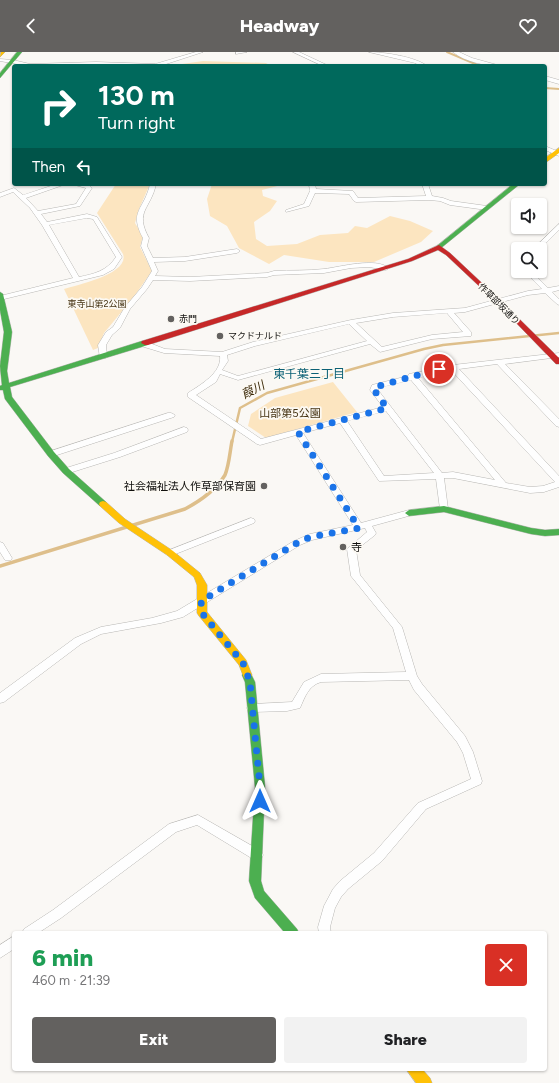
<!DOCTYPE html>
<html lang="en">
<head>
<meta charset="utf-8">
<style>
	body { margin:0; font-family:Figtree,"Noto Sans JP",sans-serif; background:#f2f2f2; color:#202124; height:100vh; display:flex; flex-direction:column; font-size:15px; white-space:nowrap }
	* { box-sizing:border-box; margin:0 }
	p { font-size:13px; color:#757577 }
	.icon { flex:none; width:22px; height:22px; fill:none; stroke:currentColor; stroke-width:2; stroke-linecap:round; stroke-linejoin:round }
	.map { position:relative; flex:1; overflow:hidden }
	.drawer { position:absolute; left:12px; top:879px; width:535px; height:140px; display:flex; flex-direction:column; background:#fff; border-radius:4px; box-shadow:0 1px 3px #0004 }
	.drawer>* { flex:none }
	.top-card { position:absolute; left:12px; top:12px; width:535px; height:122px; border-radius:4px; box-shadow:0 1px 3px #0004; background:#00695c; color:#fff; overflow:hidden }
	.buttons { position:absolute; left:511px; top:146px; display:grid; gap:8px }
	.buttons a { display:grid; place-items:center; width:36px; height:36px; border-radius:4px; background:#fff; box-shadow:0 1px 3px #0004; font-size:20px }
	.pin { position:absolute; display:grid; place-items:center; width:34px; height:34px; color:#fff; margin:-17px; border:2px solid #fff; border-radius:50%; box-shadow:0 1px 4px #0007 }
	.me { position:absolute; width:44px; margin:-22px; rotate:0deg; stroke-linejoin:round; filter:drop-shadow(0 0 3px #0008) }
	.turn { display:flex; align-items:center; gap:14px; height:84px; padding:0 20px; font-size:18px }
	.turn .icon { width:52px; height:52px; stroke-width:2.5 }
	.turn b { display:block; font-size:28px; line-height:34px }
	.then { display:flex; align-items:center; height:38px; padding:0 20px; background:#0003; gap:8px; font-size:15px }
	.round { display:grid; place-items:center; flex:none; width:42px; height:42px; border-radius:4px; background:#f2f2f2 }
	.overview { display:flex; align-items:center; justify-content:space-between; height:68px; padding:0 20px }
	h1 { font-size:24px; font-weight:800; line-height:30px; color:#1e9e55 }
	.cta { display:flex; gap:8px; margin-top:auto; padding:8px 20px }
	.cta a { flex:1; height:46px; border-radius:4px; background:#63615f; color:#fff; font-size:16px; font-weight:800; line-height:46px; text-align:center }
	.cta a+a { background:#f2f2f2; color:#202124 }
	header { display:flex; justify-content:space-between; align-items:center; height:52px; padding:0 20px; background:#63615f; color:#fff; font-size:18px; font-weight:800 }
	.map>svg:first-child { display:block }
	.green { fill:#fce5c0 }
	.lines { fill:none; stroke-linecap:round; stroke-linejoin:round }
	.stream-far2 { stroke:#debf8b; stroke-width:2 }
	.stream-far1 { stroke:#debf8b; stroke-width:2.5 }
	.stream { stroke:#debf8b; stroke-width:3.5 }
	.street-casing { stroke:#b8b7b4; stroke-width:1 }
	.fast-casing { stroke:#b8b7b4; stroke-width:1 }
	.slow-casing { stroke:#b8b7b4; stroke-width:1 }
	.jam-casing { stroke:#b8b7b4; stroke-width:1 }
	.street { fill:#fefefe; fill-rule:evenodd }
	.fast { fill:#4caf50; fill-rule:evenodd }
	.slow { fill:#ffc107; fill-rule:evenodd }
	.jam { fill:#c62828; fill-rule:evenodd }
	.route { stroke:#1a73e8; stroke-width:7; stroke-dasharray:0 12.6 }
	.poi-dot { fill:#63615f; stroke:#fcf9f3; stroke-width:1.5 }
	.labels { text-anchor:middle; stroke-width:3.5; stroke-linejoin:round; paint-order:stroke }
	.far-park-label { font-size:9px; fill:#453313; stroke:#fcf9f3 }
	.far-street-label { font-size:9px; fill:#11100e; stroke:#fcf9f3 }
	.far-poi-label { font-size:9px; fill:#11100e; stroke:#fcf9f3; text-anchor:start }
	.park-label { font-size:11px; fill:#453313; stroke:#fcf9f3 }
	.poi-label { font-size:11px; fill:#11100e; stroke:#fcf9f3; text-anchor:end }
	.neighbourhood-label { font-size:12px; fill:#0c6176; stroke:#fcf9f3 }
	.water-label { font-size:12px; font-style:italic; fill:#392706; stroke:#fcf9f3 }
</style>
</head>
<body>
<header><svg class="icon" aria-label="back" viewBox="0 0 24 24"><path d="M15 5l-7 7 7 7"/></svg>Headway<svg class="icon" aria-label="heart" viewBox="0 0 24 24"><path d="M12 20l-8-8c-3-5 5-10 8-4 3-6 11-1 8 4z"/></svg></header>
<div class="map">
<svg width="559" height="1031" viewBox="0 0 559 1031">
	<rect width="100%" height="100%" fill="#faf8f5"/>
	<path class="green" d="M203,9L266,11L271,14H178L182,12Z
		M116,132H150L139,157L135,171L143,184L140,195L152,219L133,246L104,281L98,296L93,298L64,237C77,233 130,222 123,202L97,161Z
		M212,132H285L262,138L263,144L277,149L270,159L254,170L256,187L267,194L297,192L320,183L348,181L355,174L367,176L390,164L410,169L433,179L421,190L374,210H329L284,203L269,212L239,196L227,174L210,164L207,147Z
		M333,330L357,360L266,386L248,374L251,362L275,346Z"/>
	<g class="lines">
		<path class="stream-far2" d="M447,0L480,14
			M545,36L559,37"/>
		<path class="stream-far1" d="M232,390L240,356L267,341L424,297L443,293L559,281"/>
		<path class="stream" d="M0,514L185,457C200,449 216,438 225,423C229,414 230,399 232,389"/>
		<defs>
			<path id="street" d="M196,0H203L160,14L96,12L28,14L0,9V7L13,8L30,12L96,10L155,12Z
				M236,0H247L236,2Z
				M293,0H299L329,14H323Z
				M369,0C384,0 416,5 427,14H421L415,11Z
				M453,0H459L472,6L501,14C486,14 465,10 453,0Z
				M545,24L559,28V32L545,28Z
				M545,94L559,100V104L545,98Z
				M57,132H66L26,146L38,159L76,152L86,136L71,132L89,133L92,136L80,154L41,162L47,170L87,162L97,165L122,205L114,217L103,223L0,248V244L73,226L42,173L30,156L13,140L0,145V141L14,136L23,143ZM87,166L93,167L116,205C107,219 94,222 79,225L49,173Z
				M150,132H156C151,157 134,159 149,186L147,194L153,206L185,205L237,197L240,199L237,201L185,209L154,210L158,219L155,224L190,225L267,221L274,219C291,218 308,219 324,217C341,215 375,205 389,216L386,218L369,215L351,216L324,221L274,223L267,225L190,229L153,228L147,237L130,257L120,276L112,283L106,293L107,304L106,306H100L98,293L106,280L113,275L125,255L142,235L152,219L141,194L143,186C128,159 145,157 150,132Z
				M309,132H315L316,137L353,139L358,146L426,144L422,132H428L432,144L443,146L451,149L487,154L490,156L487,158L450,153L440,149L429,148L356,150L354,149L349,142L315,141L309,154L286,160V158L304,152L310,139Z
				M559,172V178L540,197H533Z
				M527,219H533L538,226L548,236L559,234V238L552,240L559,247V253L557,252L545,241L528,243L465,260L454,261L471,280V284L432,287L380,300L370,292L238,328L220,322L216,330L196,343L261,387L383,355L370,338L372,333L408,324L409,322L453,313L559,301V305L505,312L559,367V375L556,374L497,312L459,317L559,424V435L544,440L530,441L453,426H444L448,457L444,460L440,457L436,427L379,429L340,371L303,381L361,471L409,458L413,461L412,463L372,474L376,481L375,483L356,498L360,523L402,575L417,624L422,632L465,684L473,700L482,729L481,732L426,757L382,809L348,837L341,845L335,856L330,875L331,881H319L318,875L324,854L333,837L340,829L374,801L418,751L471,727L463,701L457,690L414,638L409,628L321,630C308,634 305,645 300,656L287,659L252,660L248,659L247,656L248,653L252,652L292,650L304,630L321,622L406,620L393,576L351,524L347,497L367,480L365,476L312,488L300,493L183,565L161,571L101,582L81,592L4,650L0,651V641L75,586L101,575L152,566L177,559L294,489L310,482L353,473L296,383L260,393L257,392L188,345V341C200,333 222,321 220,304L164,301L141,294V290H147L165,297L222,300L253,290L351,268L393,261L465,256L528,239L542,237L533,228ZM447,261L463,280L432,283L382,295L356,271L393,265ZM349,272L367,289L238,324L222,318L228,309L227,303L255,294ZM451,318L555,430L543,434L530,435L506,431L418,326ZM411,328L495,428L453,420L442,421L378,338V336ZM386,359L434,421L384,424L347,369Z
				M168,361H171L175,363L174,365L54,404L51,405L47,402L48,400Z
				M184,375L187,376L188,378L187,380L120,405L66,422L62,419L63,417L114,401Z
				M251,466L254,467L255,469L254,471L173,503H167L166,501L167,499Z
				M0,490L3,491L12,506L11,508H5L0,500Z
				M198,763L261,799L263,803L261,807L257,808L253,807L197,773L176,780L61,866L38,881H22L24,877L53,858L169,772Z
				M14,884V897L0,906V893Z"/>
			<path id="fast" d="M17,0H22L0,26V21Z
				M513,132H520L441,196H437V194Z
				M0,240L3,242L12,280L7,319L9,331L142,289H145L149,291L148,293L10,335L12,345L54,400L69,417L106,450L107,452L106,454H100L63,421L48,404L5,347L3,338H0V334L2,333L0,314L4,280L0,258Z
				M444,454L531,476L545,478L559,477V483L545,484L531,482L444,460L409,464L405,461L409,458Z
				M247,619L250,620L255,630L265,735L261,829L264,839L297,877L299,881H285L255,846L249,829L255,735L245,630L242,623L244,620Z"/>
			<path id="slow" d="M1,0H5L0,5Z
				M559,96V101L545,111V106Z
				M103,449L106,450L125,467L173,499L200,521L207,533V560L246,608L252,623L250,626L247,627L244,626L239,613L199,564L197,561V533L194,525L167,503L119,471L100,454L99,452L100,450Z
				M406,1017H422L430,1026L432,1031H416Z"/>
			<path id="jam" d="M439,193L450,201L500,248L559,306V312H556L496,250L446,203L438,198L412,209L148,293H145L141,291L142,289L408,207Z"/>
		</defs>
		<use href="#street" class="street-casing"/>
		<use href="#fast" class="fast-casing"/>
		<use href="#slow" class="slow-casing"/>
		<use href="#jam" class="jam-casing"/>
		<use href="#street" class="street"/>
		<use href="#fast" class="fast"/>
		<use href="#slow" class="slow"/>
		<use href="#jam" class="jam"/>
	</g>
	<g class="lines">
		<path class="route" d="M260,749V735L250,630L243,611L202,561L201,549L297,491L310,485L359,476L298,380L387,356L374,338L375,335L439,317"/>
	</g>
	<g class="poi-dot">
		<circle cx="171" cy="267" r="4"/>
		<circle cx="220" cy="284" r="4"/>
		<circle cx="264" cy="434" r="4"/>
		<circle cx="343" cy="495" r="4"/>
	</g>
	<g class="labels">
		<g class="far-park-label">
			<text x="97" y="255">東寺山第2公園</text>
		</g>
		<g class="far-street-label">
			<text transform="translate(499 252) rotate(45)" y="3">作草部坂通り</text>
		</g>
		<g class="far-poi-label">
			<text x="179" y="270">赤門</text>
			<text x="228" y="287">マクドナルド</text>
		</g>
		<g class="park-label">
			<text x="290" y="365">山部第5公園</text>
		</g>
		<g class="poi-label">
			<text x="256" y="438">社会福祉法人作草部保育園</text>
			<text x="351" y="499" text-anchor="start">寺</text>
		</g>
		<g class="neighbourhood-label">
			<text x="309" y="326">東千葉三丁目</text>
		</g>
		<g class="water-label">
			<text transform="translate(253 338) rotate(-27)" y="4">葭川</text>
		</g>
	</g>
</svg>
<div class="buttons">
<a><svg class="icon" aria-label="sound" viewBox="0 0 24 24"><path d="M4 9h4l5-4v14l-5-4H4zM17 9q2 3 0 6"/></svg></a>
<a><svg class="icon" aria-label="search" viewBox="0 0 24 24"><circle cx="10" cy="10" r="6"/><path d="M15 15l6 6"/></svg></a>
</div>
<div class="pin" style="left:439px;top:317px;background:#d93025"><svg class="icon" aria-label="arrive" viewBox="0 0 24 24"><path d="M6 21V4h12l-3 4 3 4H6"/></svg></div>
<svg class="me" style="left:260px;top:749px" viewBox="-20 -20 40 40"><path d="M0-17L14 15 0 8-14 15z" fill="#1a73e8" stroke="#fff" stroke-width="4"/></svg>
<div class="top-card">
<div class="turn"><svg class="icon" aria-label="right" viewBox="0 0 24 24"><path d="M7 20v-9h11M14 6l5 5-5 5"/></svg><div><b>130 m</b>Turn right</div></div>
<div class="then">Then<svg class="icon" aria-label="left" viewBox="0 0 24 24"><path d="M17 20v-9H6M10 6l-5 5 5 5"/></svg></div>
</div>
<section class="drawer">
<div class="overview"><div><h1>6 min</h1><p>460 m · 21:39</p></div><a class="round" style="background:#d93025;color:#fff"><svg class="icon" aria-label="close" viewBox="0 0 24 24"><path d="M6 6l12 12M18 6L6 18"/></svg></a></div>
<div class="cta"><a>Exit</a><a>Share</a></div>
</section>
</div>
</body>
</html>
